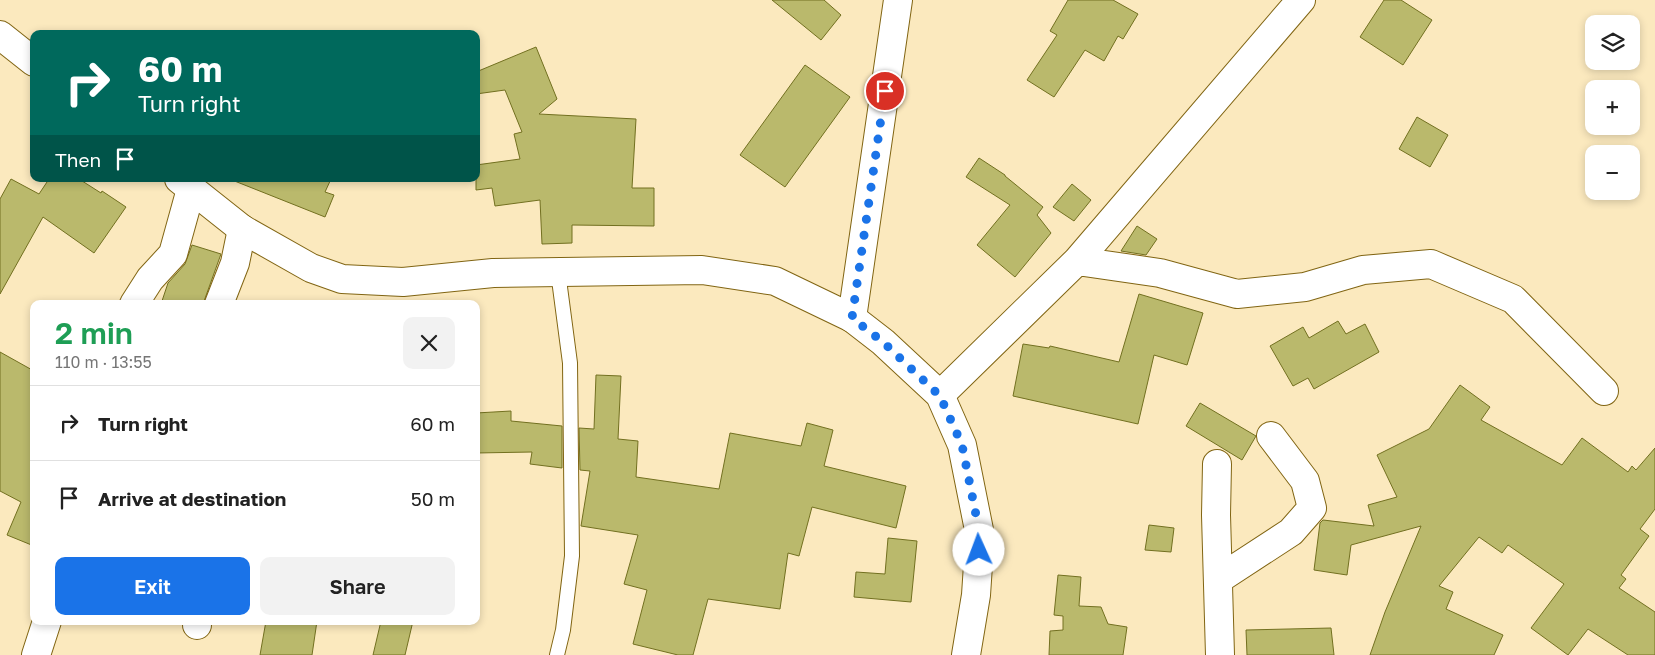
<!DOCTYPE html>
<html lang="en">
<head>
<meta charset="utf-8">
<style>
	body { margin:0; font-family:"Golos Text",sans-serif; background:#f2f2f2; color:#222; height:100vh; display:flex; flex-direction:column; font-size:19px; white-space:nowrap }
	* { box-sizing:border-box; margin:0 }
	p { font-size:16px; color:#767676 }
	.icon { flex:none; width:28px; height:28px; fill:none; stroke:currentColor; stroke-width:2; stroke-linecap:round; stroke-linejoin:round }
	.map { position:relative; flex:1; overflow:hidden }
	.details { position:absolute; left:30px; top:300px; width:450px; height:325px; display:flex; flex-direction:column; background:#fff; border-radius:10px; box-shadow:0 2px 8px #0003 }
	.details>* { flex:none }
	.banner { position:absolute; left:30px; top:30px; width:450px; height:152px; border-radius:10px; box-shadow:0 2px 8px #0003; background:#00695c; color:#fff; overflow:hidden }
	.fabs { position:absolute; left:1585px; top:15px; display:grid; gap:10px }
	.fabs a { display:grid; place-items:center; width:55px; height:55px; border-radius:10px; background:#fff; box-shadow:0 2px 8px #0003; font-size:25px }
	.pin { position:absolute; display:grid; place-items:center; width:42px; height:42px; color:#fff; margin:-21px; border:2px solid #fff; border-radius:50%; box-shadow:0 1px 5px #0007 }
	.me { position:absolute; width:55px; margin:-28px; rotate:358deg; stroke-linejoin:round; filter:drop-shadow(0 0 4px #0008) }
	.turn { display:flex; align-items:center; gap:18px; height:105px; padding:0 25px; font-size:22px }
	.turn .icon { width:65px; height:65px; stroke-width:2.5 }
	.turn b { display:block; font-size:35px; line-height:42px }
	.then { display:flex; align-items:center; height:48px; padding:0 25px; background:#0003; gap:10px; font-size:19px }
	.round { display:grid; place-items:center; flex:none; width:52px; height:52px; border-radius:10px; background:#f2f2f2 }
	.headline { display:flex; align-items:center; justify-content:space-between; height:85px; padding:0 25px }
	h1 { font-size:30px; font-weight:600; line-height:38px; color:#1e9e55 }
	.button { display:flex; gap:10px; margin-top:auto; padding:10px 25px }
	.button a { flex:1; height:58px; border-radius:10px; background:#1a73e8; color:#fff; font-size:20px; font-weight:600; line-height:58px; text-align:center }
	.button a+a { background:#f2f2f2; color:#222 }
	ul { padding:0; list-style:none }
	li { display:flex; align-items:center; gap:15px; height:75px; padding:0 25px; border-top:1px solid #e0e0e0 }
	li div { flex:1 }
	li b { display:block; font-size:19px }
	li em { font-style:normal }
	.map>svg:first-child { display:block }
	.building { fill:#bab96c; stroke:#727020 }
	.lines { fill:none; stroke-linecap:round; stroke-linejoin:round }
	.service-casing { stroke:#816513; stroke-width:16 }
	.minor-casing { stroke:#816513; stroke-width:30 }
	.tertiary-casing { stroke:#816513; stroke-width:30 }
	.service { stroke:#fff; stroke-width:14 }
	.minor { stroke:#fff; stroke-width:28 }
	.tertiary { stroke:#fff; stroke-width:28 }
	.route { stroke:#1a73e8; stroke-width:9; stroke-dasharray:0 16.2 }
</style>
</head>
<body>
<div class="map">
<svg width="1655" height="655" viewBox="0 0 1655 655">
	<rect width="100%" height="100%" fill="#fbe9be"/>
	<path class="building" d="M772,0H824L841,15L821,40Z
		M1068,0H1113L1138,14L1123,39L1118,36L1104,61L1085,50L1054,97L1027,80L1057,35L1050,31Z
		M1384,0H1401L1432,20L1403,65L1360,37Z
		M536,47L557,99L539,114L636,119L632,188H654V226L572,225V243L542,244L540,200L495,206L492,188L476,190V165L520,159L514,134L522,132L505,90L476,94V72Z
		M805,65L850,97L785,187L740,155Z
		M1417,117L1448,135L1430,167L1399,149Z
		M979,158L1005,175V176L1043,207L1037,215L1051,233L1015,277L977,245L1010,205L966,177Z
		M11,179L39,194L49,179H79L101,193L102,191L126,207L94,253L43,217L0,294V199Z
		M233,179H331L325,192L334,195L325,217L232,180Z
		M1072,184L1091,200L1074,221L1053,207Z
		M1137,226L1157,239L1146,255L1121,251Z
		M192,245L221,254L203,304H161L168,283L185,264Z
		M1139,294L1203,313L1187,365L1154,355L1138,424L1013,396L1023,344L1049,348L1050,346L1119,362Z
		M1338,321L1346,334L1365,324L1379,352L1314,389L1308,378L1293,386L1270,346L1303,327L1309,338Z
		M0,352L34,371V546L7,535L21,502L0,491Z
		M596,375L621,376L618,439L638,441L636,477L719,489L730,433L801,446L807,423L833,430L824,466L906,486L896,528L812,507L799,556L788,553L780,609L708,599L693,655H678L633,644L647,590L624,584L638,535L581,526L590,471L580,470L579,428L594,429Z
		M1460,385L1490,407L1481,420L1562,465L1582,438L1628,472L1632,466L1636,470L1655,448V509L1640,529L1649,536L1621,575L1626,579L1619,588L1655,612V655H1628L1588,629L1568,655L1531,628L1564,584L1508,545L1502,553L1479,537L1439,586L1453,592L1446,609L1503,635L1494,655H1370L1385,612L1421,526L1351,545L1347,575L1314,570L1320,523L1323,520L1374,526L1368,505L1397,497L1377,455L1429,429Z
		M1200,403L1256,436L1242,460L1186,426Z
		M511,411V421L562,426V468L530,464L532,452L476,453V413Z
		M1149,525L1174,528L1171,552L1145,550Z
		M888,538L917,541L911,602L854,597L856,572L885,574Z
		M1058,575L1081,577L1079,606L1101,607L1108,624L1127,627L1123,655H1049L1050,631L1063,630V616L1054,615Z
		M266,621H317L312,655H260Z
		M381,621H413L405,655H373Z
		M1331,628L1334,655H1247L1246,630Z"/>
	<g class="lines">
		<defs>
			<path id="service" d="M557,655L563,630L572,556L570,363L558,272"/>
			<path id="minor" d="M1077,261L1160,273L1237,294L1305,287L1363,270L1431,264L1513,299L1604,391
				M134,304L150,279L173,254L191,189
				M219,304L235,263L242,229
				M852,318L898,0
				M940,395L1077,261L1301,0
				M1217,464L1216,515L1220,655
				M1219,579L1291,532L1312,508L1305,481L1271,436
				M197,625V621
				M36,655L47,621"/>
			<path id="tertiary" d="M0,35L34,62
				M179,179L242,229L311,268L342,279L403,282L493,273L702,270L775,281L852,318L883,342L940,395L962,445L980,535L976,595L966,655"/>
		</defs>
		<use href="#service" class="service-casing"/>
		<use href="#minor" class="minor-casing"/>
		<use href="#tertiary" class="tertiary-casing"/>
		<use href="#service" class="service"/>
		<use href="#minor" class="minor"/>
		<use href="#tertiary" class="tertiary"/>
	</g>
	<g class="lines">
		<path class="route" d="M885,91L852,318L883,342L940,396L962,445L980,535L979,550"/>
	</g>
</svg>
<div class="fabs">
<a><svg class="icon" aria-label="layers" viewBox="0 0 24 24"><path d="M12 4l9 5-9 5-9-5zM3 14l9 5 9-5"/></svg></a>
<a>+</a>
<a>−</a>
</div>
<div class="pin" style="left:885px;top:91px;background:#d93025"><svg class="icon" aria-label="arrive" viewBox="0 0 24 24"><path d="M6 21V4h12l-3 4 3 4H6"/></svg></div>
<svg class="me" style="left:979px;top:550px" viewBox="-20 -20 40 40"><circle r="19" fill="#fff"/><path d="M0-13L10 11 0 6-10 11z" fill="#1a73e8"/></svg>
<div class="banner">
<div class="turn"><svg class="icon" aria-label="right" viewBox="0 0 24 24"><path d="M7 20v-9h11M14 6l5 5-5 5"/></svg><div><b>60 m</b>Turn right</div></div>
<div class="then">Then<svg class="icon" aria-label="arrive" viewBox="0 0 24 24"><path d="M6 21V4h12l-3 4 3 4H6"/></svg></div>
</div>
<section class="details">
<div class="headline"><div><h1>2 min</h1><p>110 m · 13:55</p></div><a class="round"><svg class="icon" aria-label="close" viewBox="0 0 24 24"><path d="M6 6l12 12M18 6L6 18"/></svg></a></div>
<ul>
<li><svg class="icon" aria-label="right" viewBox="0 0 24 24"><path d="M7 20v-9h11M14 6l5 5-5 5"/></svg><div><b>Turn right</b></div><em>60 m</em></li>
<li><svg class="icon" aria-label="arrive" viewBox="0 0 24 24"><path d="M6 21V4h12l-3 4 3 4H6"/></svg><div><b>Arrive at destination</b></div><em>50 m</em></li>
</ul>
<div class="button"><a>Exit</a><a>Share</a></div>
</section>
</div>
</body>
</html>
